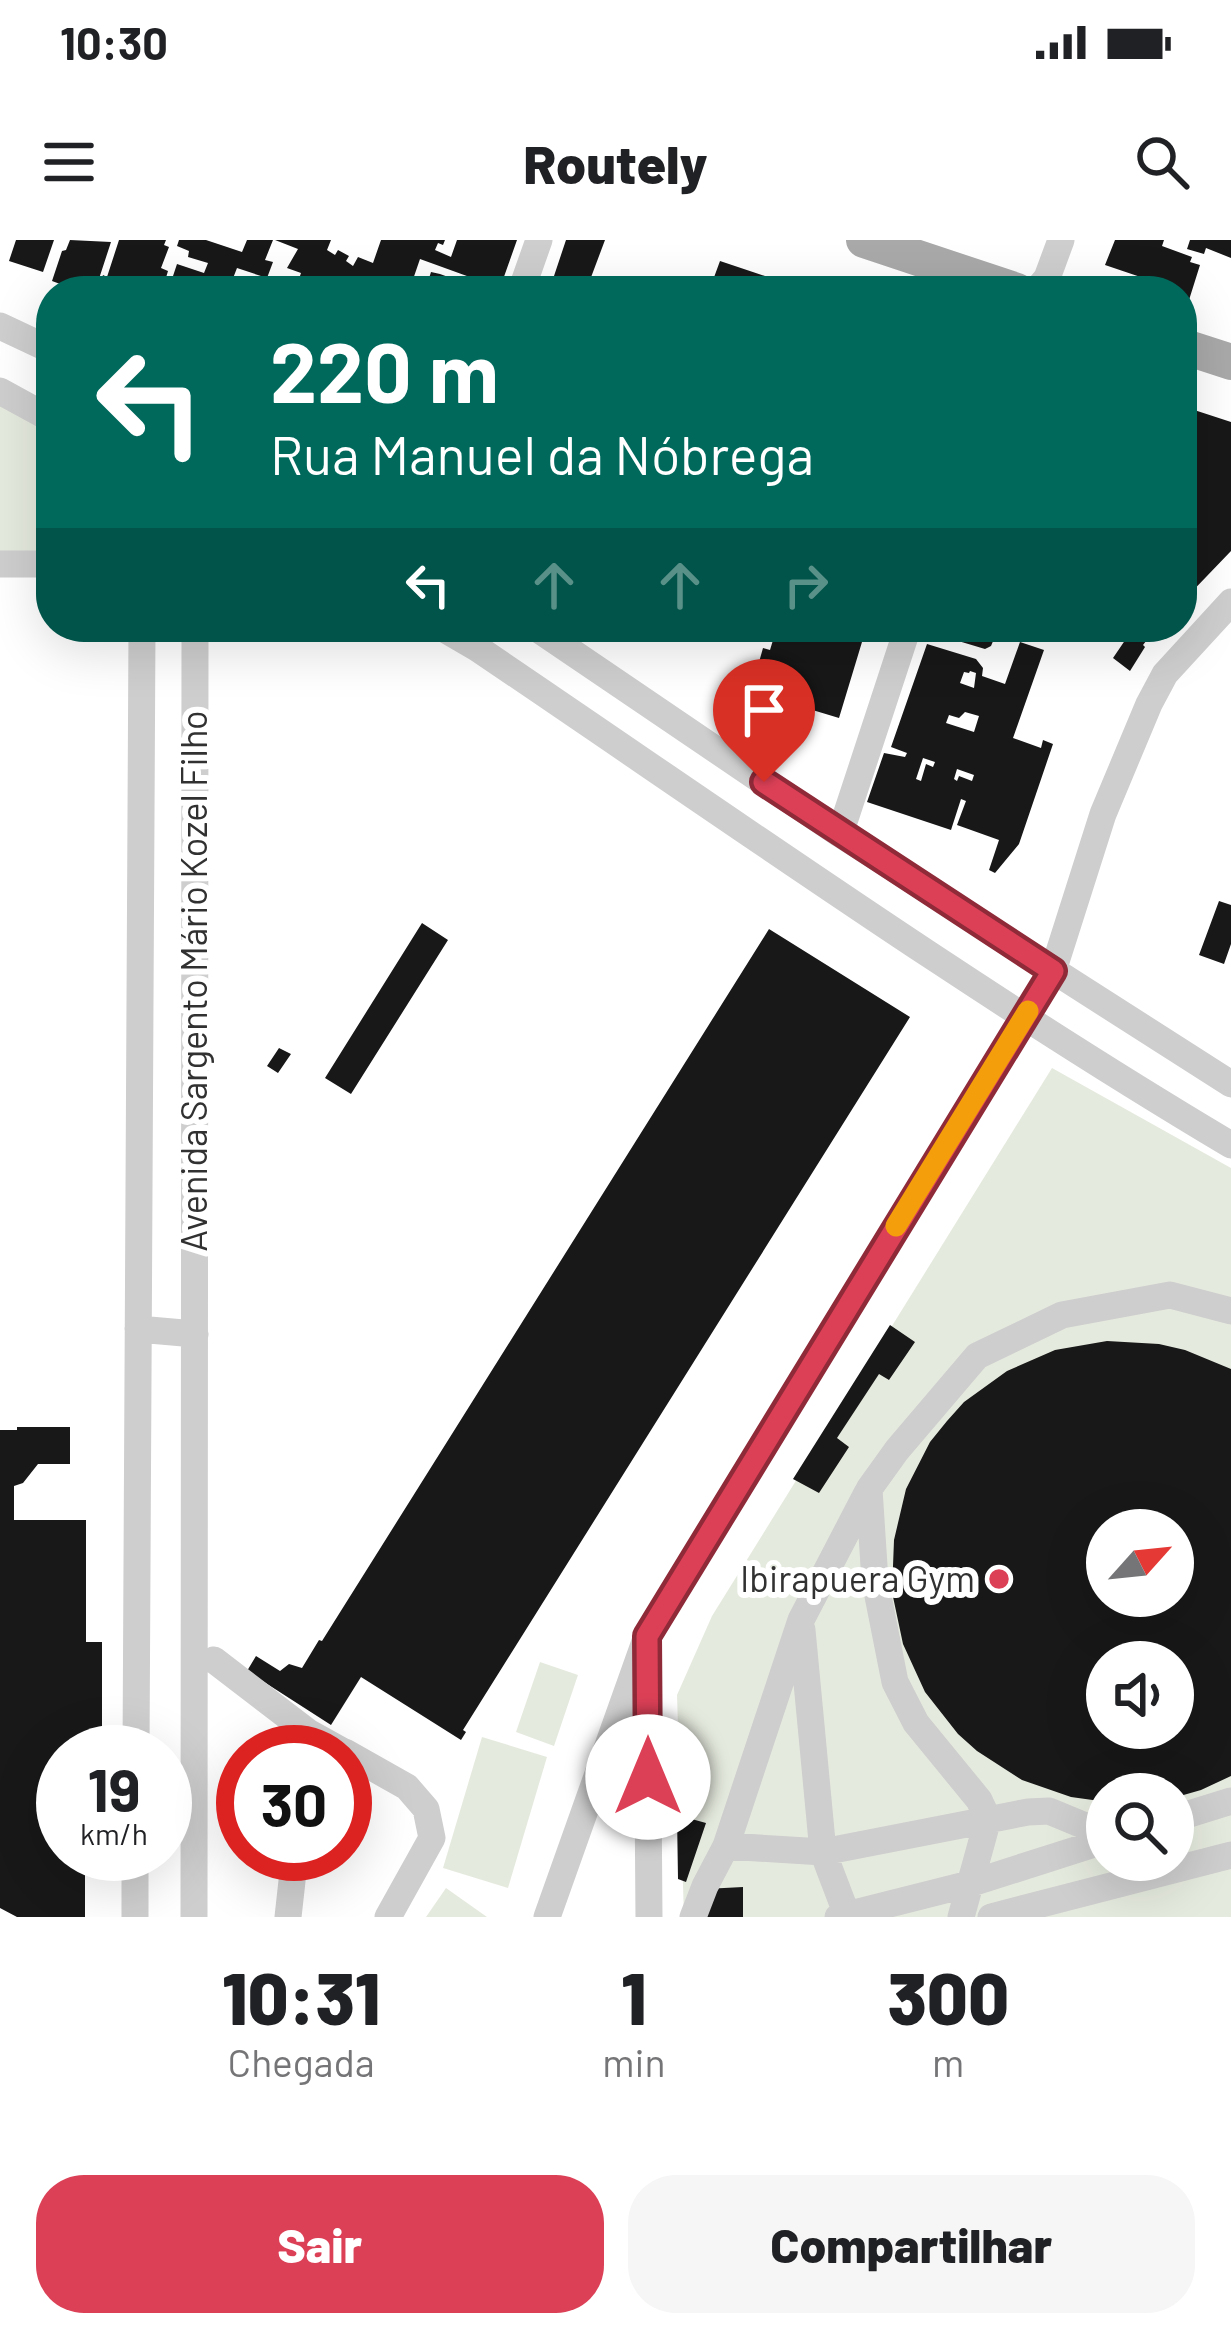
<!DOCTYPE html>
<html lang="pt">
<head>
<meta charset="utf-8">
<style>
	body { margin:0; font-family:Barlow,sans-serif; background:#f6f6f6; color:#202124; height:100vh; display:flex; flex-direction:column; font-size:45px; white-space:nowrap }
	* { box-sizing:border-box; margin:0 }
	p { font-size:39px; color:#757577 }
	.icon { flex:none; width:66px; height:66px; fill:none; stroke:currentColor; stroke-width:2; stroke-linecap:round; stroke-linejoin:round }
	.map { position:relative; height:1677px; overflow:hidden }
	.sheet { display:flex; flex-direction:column; background:#fff; flex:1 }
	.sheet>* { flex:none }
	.top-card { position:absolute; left:36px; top:36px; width:1161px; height:366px; border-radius:48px; box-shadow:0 12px 48px #0002; background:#00695c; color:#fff; overflow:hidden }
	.needle { width:78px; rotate:63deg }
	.controls { position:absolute; left:1086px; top:1269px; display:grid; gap:24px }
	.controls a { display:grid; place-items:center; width:108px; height:108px; border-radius:50%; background:#fff; box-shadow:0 12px 48px #0002; font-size:60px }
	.speed { position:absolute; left:36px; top:1485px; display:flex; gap:24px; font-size:60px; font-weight:700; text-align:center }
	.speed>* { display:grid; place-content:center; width:156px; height:156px; border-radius:50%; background:#fff; box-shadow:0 12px 48px #0002; line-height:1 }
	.speed small { font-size:30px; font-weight:400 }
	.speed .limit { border:18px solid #d22; background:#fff; color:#111 }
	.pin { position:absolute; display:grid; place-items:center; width:102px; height:102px; color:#fff; margin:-123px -51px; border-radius:50% 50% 50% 0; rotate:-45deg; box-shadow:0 0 12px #0007 }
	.pin .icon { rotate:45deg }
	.me { position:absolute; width:132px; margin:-66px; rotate:0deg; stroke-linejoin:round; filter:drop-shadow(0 0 9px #0008) }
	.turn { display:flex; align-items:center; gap:42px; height:252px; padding:0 36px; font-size:54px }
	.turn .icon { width:156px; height:156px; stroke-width:2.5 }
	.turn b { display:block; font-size:84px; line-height:102px }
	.lanes { display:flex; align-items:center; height:114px; padding:0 36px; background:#0003; justify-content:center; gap:60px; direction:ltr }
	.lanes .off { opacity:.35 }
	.eta { display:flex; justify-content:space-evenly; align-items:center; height:204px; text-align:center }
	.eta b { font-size:72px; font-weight:800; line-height:84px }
	.cta { display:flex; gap:24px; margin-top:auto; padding:24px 36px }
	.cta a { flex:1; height:138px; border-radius:48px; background:#dc4057; color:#fff; font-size:48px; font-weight:800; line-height:138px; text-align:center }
	.cta a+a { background:#f6f6f6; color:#202124 }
	.status { display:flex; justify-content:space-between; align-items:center; height:84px; padding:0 60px; background:#fff; direction:ltr }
	.status svg { height:33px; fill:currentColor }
	header { display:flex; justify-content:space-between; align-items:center; height:156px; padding:0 36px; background:#fff; font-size:54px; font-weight:800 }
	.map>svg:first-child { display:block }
	.green { fill:#e5eade; fill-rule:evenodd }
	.building { fill:#181818; fill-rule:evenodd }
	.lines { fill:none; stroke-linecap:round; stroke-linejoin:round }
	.minor { stroke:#cecece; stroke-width:27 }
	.major { stroke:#a9a9a9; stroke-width:36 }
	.route-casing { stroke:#8f2a39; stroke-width:30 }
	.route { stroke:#dc4057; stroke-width:21 }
	.slow { stroke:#f59e0b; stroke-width:21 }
	.poi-dot { fill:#dc4057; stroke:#fff; stroke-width:4.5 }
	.labels { text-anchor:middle; stroke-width:12; stroke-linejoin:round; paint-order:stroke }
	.street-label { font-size:36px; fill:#313131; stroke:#fff }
	.poi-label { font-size:36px; fill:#313131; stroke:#fff; text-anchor:end }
</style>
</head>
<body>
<div class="status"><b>10:30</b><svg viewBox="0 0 49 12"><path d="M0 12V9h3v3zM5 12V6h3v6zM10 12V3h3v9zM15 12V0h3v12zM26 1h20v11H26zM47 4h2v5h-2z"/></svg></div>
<header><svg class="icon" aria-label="menu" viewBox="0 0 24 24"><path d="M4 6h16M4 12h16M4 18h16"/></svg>Routely<svg class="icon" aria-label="search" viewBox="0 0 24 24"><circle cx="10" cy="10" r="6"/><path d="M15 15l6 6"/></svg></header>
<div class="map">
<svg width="1231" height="1677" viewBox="0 0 1231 1677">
	<rect width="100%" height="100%" fill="#fff"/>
	<path class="green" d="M0,165L51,194V314L0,313Z
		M1052,828L1231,928V1677H684L677,1455L712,1376ZM1107,1290H1173V1356H1107ZM1107,1422H1173V1488H1107ZM1107,1554H1173V1620H1107Z
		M540,1422L578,1435L554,1506L516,1492Z
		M482,1497L547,1517L508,1648L443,1628Z
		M446,1648L487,1677H426Z"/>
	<path class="building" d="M16,0H54L43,32L9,21Z
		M70,0L111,2L95,51H79L52,41L62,11L66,10Z
		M119,0H166L164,5L169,7L161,28L168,31L162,51H97L103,35L107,37Z
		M179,0H206L242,12L247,0H273L265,20L273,22L267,38L237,28L230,46L243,51H168L177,24L204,33L208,23L188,17L189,11L177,6Z
		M275,0H331L327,10L335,15L338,10L349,16L346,21L353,26L358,17L373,23L381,0H445L443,5L438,3L435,10L451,17L457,0H517L500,48L420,19L409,51H344L331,47L329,51H295L301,33L287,28L298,9Z
		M566,0H605L587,48L574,43L571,51L555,45L558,37L554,36Z
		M1115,0H1164L1162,6L1192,17L1190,22L1200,25L1189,60L1182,57V51L1179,50L1105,25Z
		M1190,0H1231V18L1206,8L1204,14L1187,9Z
		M720,21L768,37L763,51H709Z
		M431,32L440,34L487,51H425Z
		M268,43L291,50V51H263Z
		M1182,166L1231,182V311L1182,362Z
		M777,387H824L823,390L862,402L839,478L786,462L789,451L754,440L763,408L770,410Z
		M927,387H999L991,406L985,409L925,391Z
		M1140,387H1157L1143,405L1145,407L1130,431L1113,418L1130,393L1133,396Z
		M1020,402L1044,410L1013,498L1041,508L1043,500L1053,504L1019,604L995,633L989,630L999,600L957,585L966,561L961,559L951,590L867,562L884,513L905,517L907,513L891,507L927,404L976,419L983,428L982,436L1005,444ZM970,431L976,433L974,448L960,443L964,432L969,433ZM965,472L979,476L974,492L946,483L949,475L959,478ZM923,518L935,522L933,527L926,524L921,541L916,539ZM957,529L974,535L972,541L959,536L957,541L954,539Z
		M1219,661L1231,665V704L1224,724L1199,715Z
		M422,683L448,700L351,854L325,838Z
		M769,689L910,777L463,1490L466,1492L461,1500L361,1437L331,1485L247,1431L256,1416L280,1431L289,1424L302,1428L319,1400L322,1401Z
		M279,808L291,814L278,833L267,826Z
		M890,1085L915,1102L889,1140L879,1134L837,1198L849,1207L819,1253L793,1239Z
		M1107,1101L1159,1104L1185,1110L1231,1129V1536L1201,1550L1173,1558V1554H1107V1562L1071,1557L1022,1540L977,1511L958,1494L925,1452L903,1404L892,1352L894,1300L906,1249L930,1202L947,1181L964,1162L1007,1131L1055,1110ZM1107,1290H1173V1356H1107ZM1107,1422H1173V1488H1107Z
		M17,1187H70V1224H38L23,1243L14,1246V1280H86V1402H102V1498H85V1512H63V1614H85V1677H17L0,1668V1190H17Z
		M677,1575L706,1583L686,1642L678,1639Z
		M743,1647V1677H705V1649Z"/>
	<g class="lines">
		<path class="minor" d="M521,51L539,0
			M1036,51L1047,38L1061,0
			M0,86L51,110
			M0,151L51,179
			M0,324H51
			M441,387L477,408C727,577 972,751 1231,905
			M535,387L840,594L1231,844
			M840,594L908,387
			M138,1089L195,1094
			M802,1390L823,1612L847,1675
			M647,1418L649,1677
			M214,1420L308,1492L344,1512
			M136,1512L142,387
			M345,1512L407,1547L426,1569L432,1598L388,1677
			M1173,1579L1231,1561
			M726,1606L823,1612L1028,1572L1049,1571L1107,1595
			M135,1677V1614
			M194,1677L195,387
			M288,1677L295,1614
			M547,1677L647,1396L1053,731L1103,574L1149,464L1165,434L1231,362
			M693,1677L705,1646L726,1606L801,1380L867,1253
			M838,1677L969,1644L1107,1600
			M961,1677L988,1579L979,1560L916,1483L895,1442L875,1341L869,1249L897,1210L977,1116L1062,1075L1170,1055L1231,1071
			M991,1677L1231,1615"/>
		<path class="major" d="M864,0L1017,51
			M1182,106L1231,122"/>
	</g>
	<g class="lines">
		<defs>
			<path id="route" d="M648,1537L647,1396L1053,731L764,542"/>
		</defs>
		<use href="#route" class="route-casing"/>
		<use href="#route" class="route"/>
		<path class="slow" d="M896,986L1028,771"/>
	</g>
	<circle class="poi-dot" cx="999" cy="1339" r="12"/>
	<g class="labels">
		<g class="street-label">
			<text transform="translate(194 741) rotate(-90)" y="13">Avenida Sargento Mário Kozel Filho</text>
		</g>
		<g class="poi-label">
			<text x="975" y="1352">Ibirapuera Gym</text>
		</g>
	</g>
</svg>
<div class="controls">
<a><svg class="needle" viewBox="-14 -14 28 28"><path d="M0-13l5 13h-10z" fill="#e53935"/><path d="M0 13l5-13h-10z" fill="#757577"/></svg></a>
<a><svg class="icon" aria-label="sound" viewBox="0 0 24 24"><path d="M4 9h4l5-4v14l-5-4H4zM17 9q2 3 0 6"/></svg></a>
<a><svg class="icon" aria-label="search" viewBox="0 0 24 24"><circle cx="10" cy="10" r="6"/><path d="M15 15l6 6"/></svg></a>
</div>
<div class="speed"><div>19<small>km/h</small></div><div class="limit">30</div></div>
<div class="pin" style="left:764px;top:542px;background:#d93025"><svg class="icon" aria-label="arrive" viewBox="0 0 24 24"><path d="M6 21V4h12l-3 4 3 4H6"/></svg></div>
<svg class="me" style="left:648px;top:1537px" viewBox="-20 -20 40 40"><circle r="19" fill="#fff"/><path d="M0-13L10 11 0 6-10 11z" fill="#dc4057"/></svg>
<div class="top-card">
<div class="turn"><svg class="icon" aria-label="left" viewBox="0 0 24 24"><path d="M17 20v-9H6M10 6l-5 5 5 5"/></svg><div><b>220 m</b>Rua Manuel da Nóbrega</div></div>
<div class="lanes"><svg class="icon" aria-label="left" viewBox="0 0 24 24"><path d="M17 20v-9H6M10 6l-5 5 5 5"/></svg><svg class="icon off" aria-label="ahead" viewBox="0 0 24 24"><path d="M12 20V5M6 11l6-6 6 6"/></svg><svg class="icon off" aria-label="ahead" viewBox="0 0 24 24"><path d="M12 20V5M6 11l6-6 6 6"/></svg><svg class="icon off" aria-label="right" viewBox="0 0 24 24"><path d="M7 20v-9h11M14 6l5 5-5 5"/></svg></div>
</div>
</div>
<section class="sheet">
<div class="eta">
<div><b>10:31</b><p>Chegada</p></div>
<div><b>1</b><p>min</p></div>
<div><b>300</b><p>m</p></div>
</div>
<div class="cta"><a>Sair</a><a>Compartilhar</a></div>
</section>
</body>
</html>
